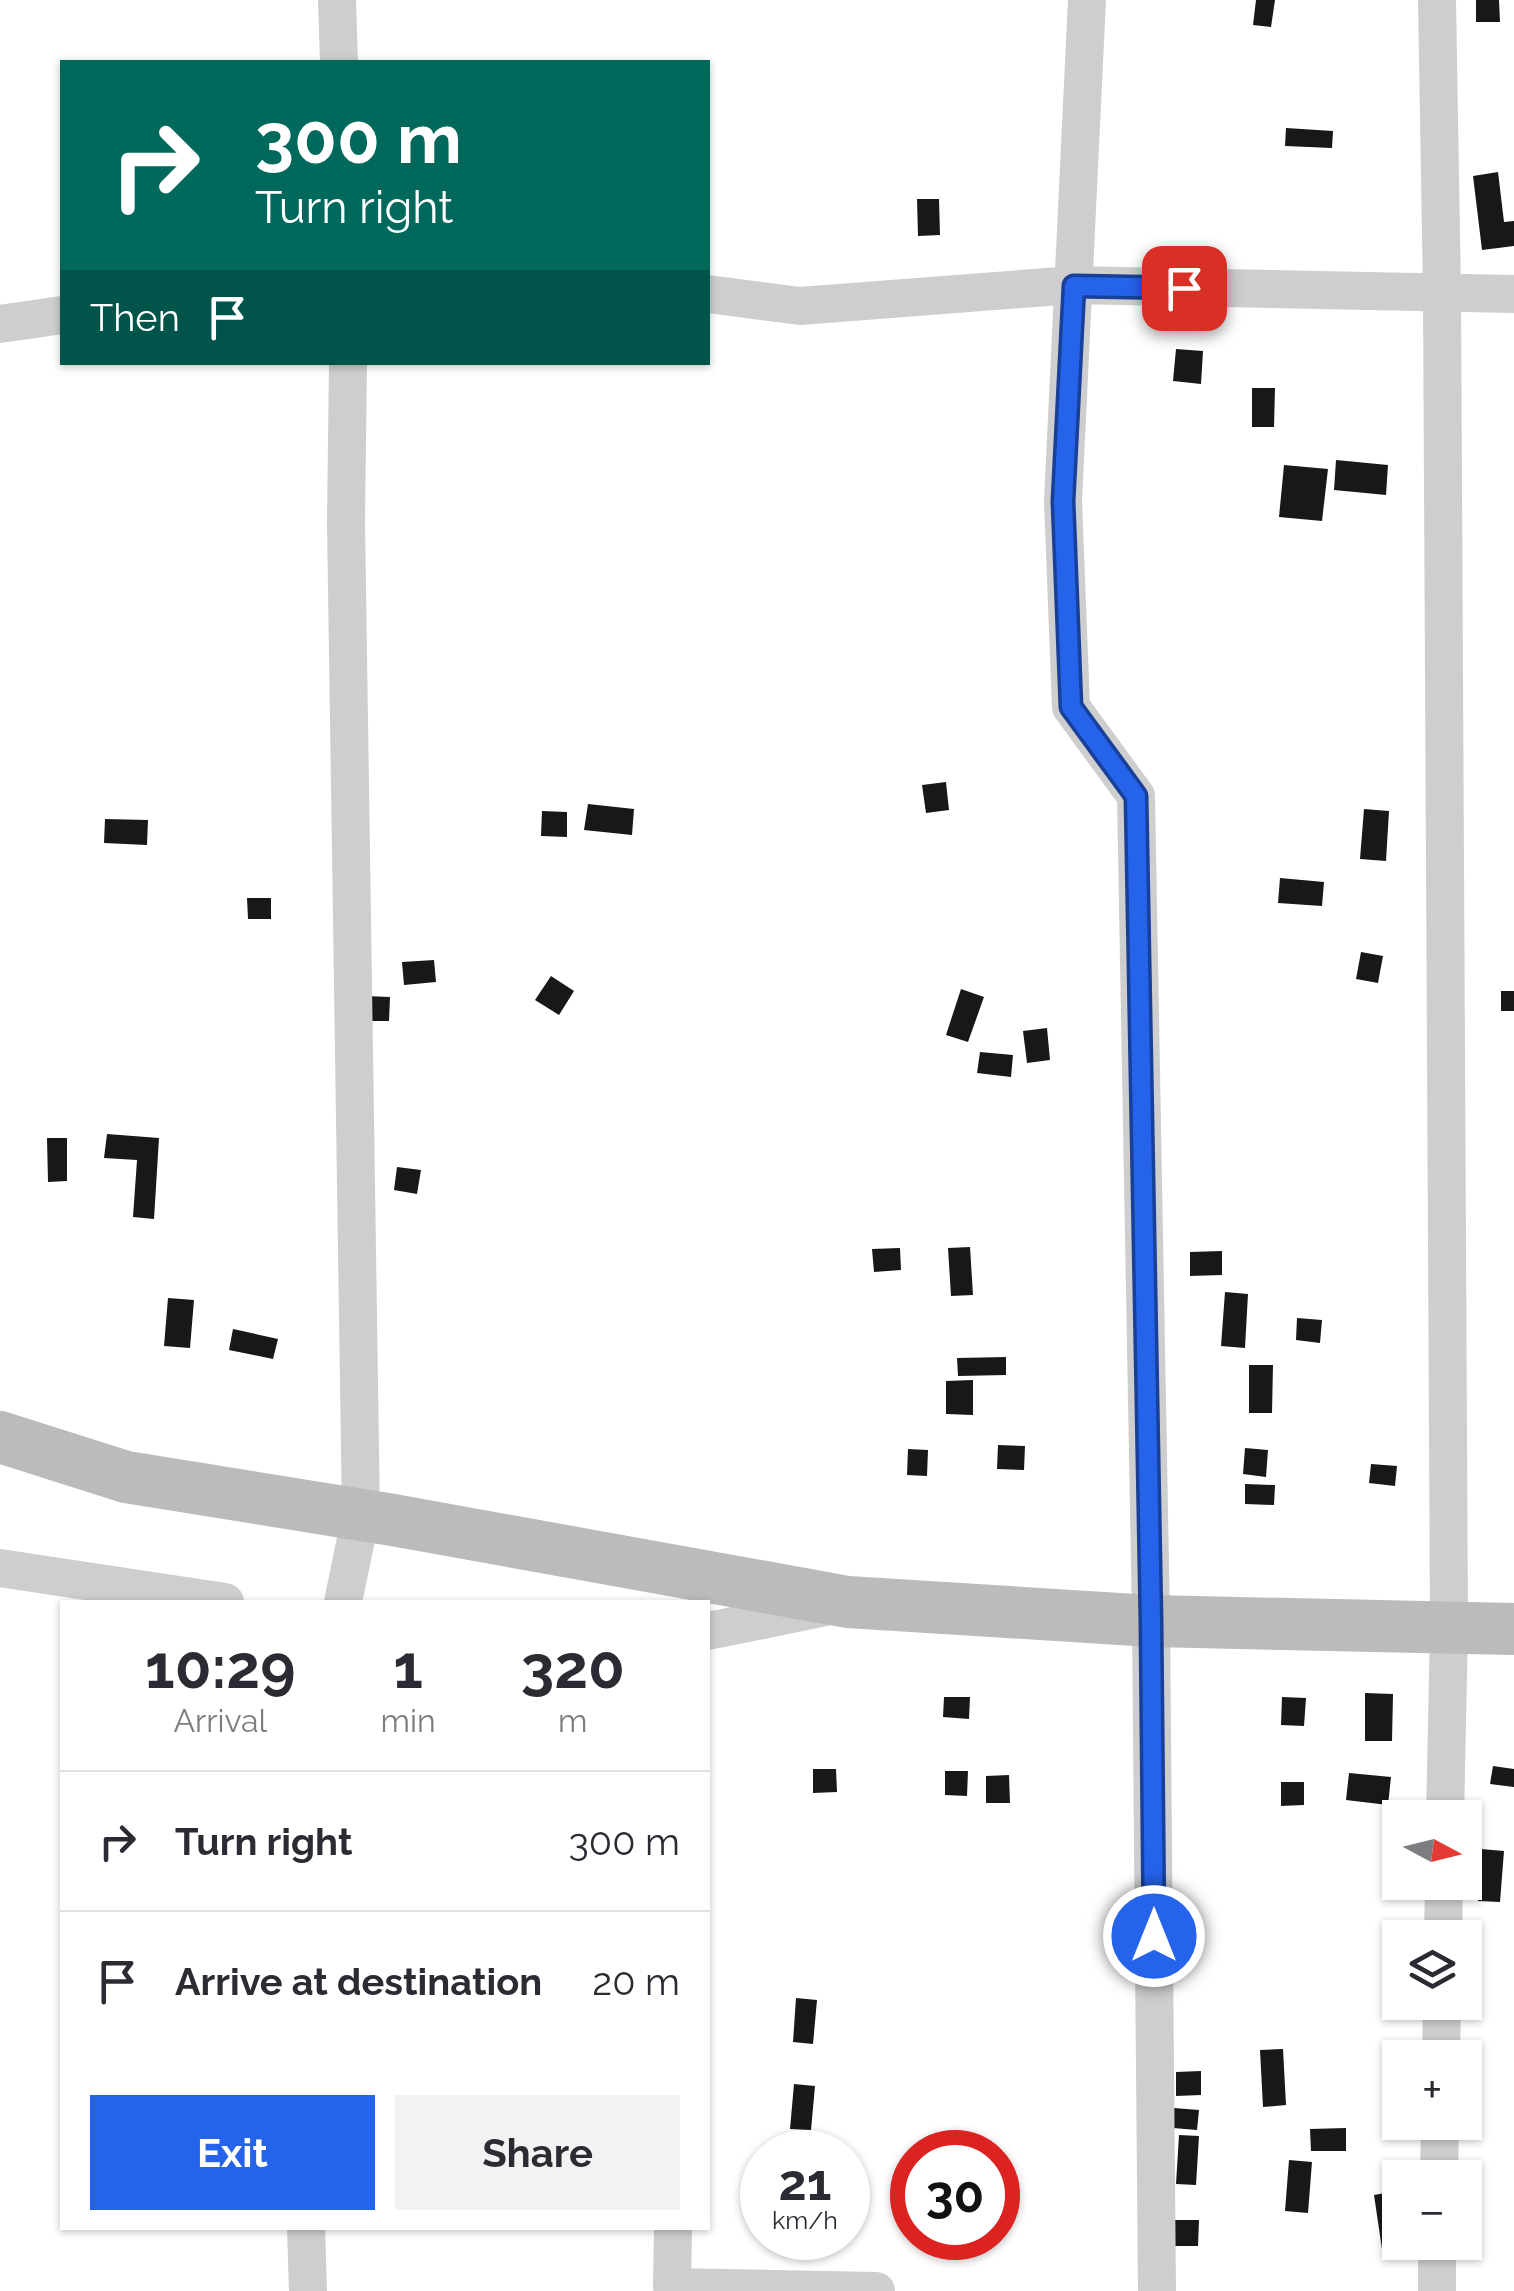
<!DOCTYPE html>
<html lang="en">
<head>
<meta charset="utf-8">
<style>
	body { margin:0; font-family:Raleway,sans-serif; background:#f2f2f3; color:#2b2b33; height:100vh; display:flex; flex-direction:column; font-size:38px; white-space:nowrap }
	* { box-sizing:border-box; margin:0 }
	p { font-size:32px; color:#7c7c81 }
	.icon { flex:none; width:55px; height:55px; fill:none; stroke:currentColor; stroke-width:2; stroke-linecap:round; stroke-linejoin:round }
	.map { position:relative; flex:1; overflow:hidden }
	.drawer { position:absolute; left:60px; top:1600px; width:650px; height:630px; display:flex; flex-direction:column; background:#fff; border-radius:0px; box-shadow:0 2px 8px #0004 }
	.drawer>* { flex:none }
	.top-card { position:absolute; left:60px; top:60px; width:650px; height:305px; border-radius:0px; box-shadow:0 2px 8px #0004; background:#00695c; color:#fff; overflow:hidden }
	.needle { width:65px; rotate:97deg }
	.tools { position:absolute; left:1382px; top:1800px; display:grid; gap:20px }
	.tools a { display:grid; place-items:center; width:100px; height:100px; border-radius:0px; background:#fff; box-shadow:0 2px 8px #0004; font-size:50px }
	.speed { position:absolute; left:740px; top:2130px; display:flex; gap:20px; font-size:50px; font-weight:700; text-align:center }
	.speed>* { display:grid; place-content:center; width:130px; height:130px; border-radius:50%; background:#fff; box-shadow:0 2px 8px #0004; line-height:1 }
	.speed small { font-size:25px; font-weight:400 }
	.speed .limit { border:15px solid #d22; background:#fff; color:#111 }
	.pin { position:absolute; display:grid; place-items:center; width:85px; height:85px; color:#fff; margin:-42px; border-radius:20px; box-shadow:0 5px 15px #0006 }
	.me { position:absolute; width:110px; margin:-55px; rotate:0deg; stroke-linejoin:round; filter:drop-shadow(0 0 8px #0008) }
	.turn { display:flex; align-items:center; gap:35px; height:210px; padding:0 30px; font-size:45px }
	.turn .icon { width:130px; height:130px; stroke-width:2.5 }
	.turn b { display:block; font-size:70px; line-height:85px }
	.then { display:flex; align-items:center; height:95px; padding:0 30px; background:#0003; gap:20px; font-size:38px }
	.eta { display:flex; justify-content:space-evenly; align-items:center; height:170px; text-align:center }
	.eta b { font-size:60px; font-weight:700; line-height:70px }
	.action { display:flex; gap:20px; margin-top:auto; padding:20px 30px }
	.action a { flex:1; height:115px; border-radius:0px; background:#2563eb; color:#fff; font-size:40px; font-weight:700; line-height:115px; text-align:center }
	.action a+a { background:#f2f2f3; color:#2b2b33 }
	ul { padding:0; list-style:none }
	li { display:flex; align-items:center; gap:30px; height:140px; padding:0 30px; border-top:2px solid #e1e1e2 }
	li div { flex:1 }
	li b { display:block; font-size:38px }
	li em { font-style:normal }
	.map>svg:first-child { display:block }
	.building { fill:#181818 }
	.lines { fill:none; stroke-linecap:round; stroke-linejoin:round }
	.street { stroke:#cecece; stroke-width:38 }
	.secondary { stroke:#bbb; stroke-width:52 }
	.route-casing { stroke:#184099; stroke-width:25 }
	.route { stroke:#2563eb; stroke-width:18 }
</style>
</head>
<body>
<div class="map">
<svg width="1514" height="2291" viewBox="0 0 1514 2291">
	<rect width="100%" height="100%" fill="#fff"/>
	<path class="building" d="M1256,0H1275L1271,27L1253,25Z
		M1476,0H1499L1500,22H1476Z
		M1286,128L1333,131L1332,148L1285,146Z
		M1498,172L1504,222L1514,221V246L1482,250L1473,176Z
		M917,199H939L940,235L918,236Z
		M1176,349L1203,351L1201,384L1173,381Z
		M1252,388H1275L1274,427H1252Z
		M1336,460L1388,465L1386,495L1334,490Z
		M1284,465L1328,469L1322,521L1279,517Z
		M946,782L949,810L926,813L922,785Z
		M588,804L634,809L632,835L584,830Z
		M1364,809L1389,811L1386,861L1360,859Z
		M542,811L567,812V837L541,836Z
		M105,819L148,820L147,845L104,843Z
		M1280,878L1324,882L1322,906L1278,903Z
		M247,898H271V919H248Z
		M1361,952L1383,956L1378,983L1356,979Z
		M434,960L436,982L404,985L402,962Z
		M551,976L574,991L559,1015L535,1000Z
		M961,989L984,997L968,1042L946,1035Z
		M1501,991H1514V1011H1501Z
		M365,996L390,997L389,1021H365Z
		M1047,1028L1050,1060L1027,1063L1023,1031Z
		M980,1052L1013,1055L1011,1077L977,1073Z
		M107,1134L159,1138L154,1219L133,1217L137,1160L104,1158Z
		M47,1138H67V1181L48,1182Z
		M397,1167L421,1170L417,1194L394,1190Z
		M970,1247L973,1295L951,1296L948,1248Z
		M900,1248L901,1270L874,1272L872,1249Z
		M1222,1251V1275L1190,1276V1252Z
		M1225,1292L1248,1294L1245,1348L1221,1346Z
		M168,1298L194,1300L190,1348L164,1346Z
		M1297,1318L1322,1320L1320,1343L1296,1340Z
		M233,1329L278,1339L273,1359L229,1350Z
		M1006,1357V1375L958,1376L957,1358Z
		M1249,1365H1273L1272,1413H1249Z
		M973,1380V1415L946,1414V1381Z
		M998,1445L1025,1446L1024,1470L997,1469Z
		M1245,1448L1268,1450L1266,1477L1243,1474Z
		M908,1449L928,1450L927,1476L907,1475Z
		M1371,1464L1397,1466L1395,1486L1369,1483Z
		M1245,1484L1275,1485L1274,1505L1245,1504Z
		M1365,1693L1393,1694L1392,1741H1365Z
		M944,1697H970L969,1719L943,1717Z
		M1282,1697L1306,1698L1304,1726L1281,1725Z
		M1493,1766L1514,1769V1787L1490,1784Z
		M813,1769H836L837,1792L813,1793Z
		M945,1771H968L967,1796L945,1795Z
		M1349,1773L1391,1777L1388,1805L1346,1800Z
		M1009,1775L1010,1803H986V1776Z
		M1281,1782H1304V1805L1281,1806Z
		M1481,1849L1504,1851L1500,1902L1478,1901Z
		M796,1998L817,2000L813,2044L793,2042Z
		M1283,2049L1286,2105L1263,2107L1260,2050Z
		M1201,2071V2095L1176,2096V2072Z
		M794,2084L815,2086L811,2130L790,2129Z
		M1174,2108L1199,2110L1197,2130L1173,2128Z
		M1346,2128V2151H1311L1310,2129Z
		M1179,2135L1199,2136L1196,2185L1176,2184Z
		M1289,2160L1312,2162L1308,2213L1285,2211Z
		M1391,2192L1400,2246L1382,2249L1374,2195Z
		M1174,2220H1199L1198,2246H1173Z"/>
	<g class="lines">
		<path class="street" d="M337,0L339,62
			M1087,0L1063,501L1071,707L1136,796L1151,1621L1157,2291
			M1437,0L1442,293L1449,1627L1445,1818
			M708,294L800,306L1073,285L1514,294
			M0,324L62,315
			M0,1568L225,1602
			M343,1602L361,1515L346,522L348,362
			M708,1631L826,1607
			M1443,1938L1444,1882
			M1441,2058L1442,2002
			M1439,2178L1440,2122
			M306,2228L308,2291
			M673,2228L672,2287L675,2291
			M672,2287L876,2291
			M1437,2291V2242"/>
		<path class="secondary" d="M0,1437L126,1477L393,1520L848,1602L1151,1621L1514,1629"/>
	</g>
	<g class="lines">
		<defs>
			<path id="route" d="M1154,1936L1151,1622L1136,796L1071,707L1063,501L1074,286L1184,288"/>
		</defs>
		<use href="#route" class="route-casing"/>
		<use href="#route" class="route"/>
	</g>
</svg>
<div class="tools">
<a><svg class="needle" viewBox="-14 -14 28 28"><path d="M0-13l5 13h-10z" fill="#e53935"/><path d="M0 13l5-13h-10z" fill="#7c7c81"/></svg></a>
<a><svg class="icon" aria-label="layers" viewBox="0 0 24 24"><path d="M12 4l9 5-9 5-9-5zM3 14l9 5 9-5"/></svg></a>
<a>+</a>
<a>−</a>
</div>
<div class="speed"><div>21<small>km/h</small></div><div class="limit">30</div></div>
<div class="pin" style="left:1184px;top:288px;background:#d93025"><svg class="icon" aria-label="arrive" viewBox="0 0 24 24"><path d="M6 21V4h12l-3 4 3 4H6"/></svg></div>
<svg class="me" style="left:1154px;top:1936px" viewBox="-20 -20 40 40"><circle r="17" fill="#2563eb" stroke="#fff" stroke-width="3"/><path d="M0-11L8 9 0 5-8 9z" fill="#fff"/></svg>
<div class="top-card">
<div class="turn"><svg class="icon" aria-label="right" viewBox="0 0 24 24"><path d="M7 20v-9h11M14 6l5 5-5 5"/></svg><div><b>300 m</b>Turn right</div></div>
<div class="then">Then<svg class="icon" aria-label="arrive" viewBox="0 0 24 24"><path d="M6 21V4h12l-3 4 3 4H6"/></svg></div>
</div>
<section class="drawer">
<div class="eta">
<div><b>10:29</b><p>Arrival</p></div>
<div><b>1</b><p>min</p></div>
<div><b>320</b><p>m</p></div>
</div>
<ul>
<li><svg class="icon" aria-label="right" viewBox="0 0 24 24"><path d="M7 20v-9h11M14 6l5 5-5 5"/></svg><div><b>Turn right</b></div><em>300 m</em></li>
<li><svg class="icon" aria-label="arrive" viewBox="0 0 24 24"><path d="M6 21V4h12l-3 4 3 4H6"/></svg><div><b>Arrive at destination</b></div><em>20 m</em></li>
</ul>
<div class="action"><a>Exit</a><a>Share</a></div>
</section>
</div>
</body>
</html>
